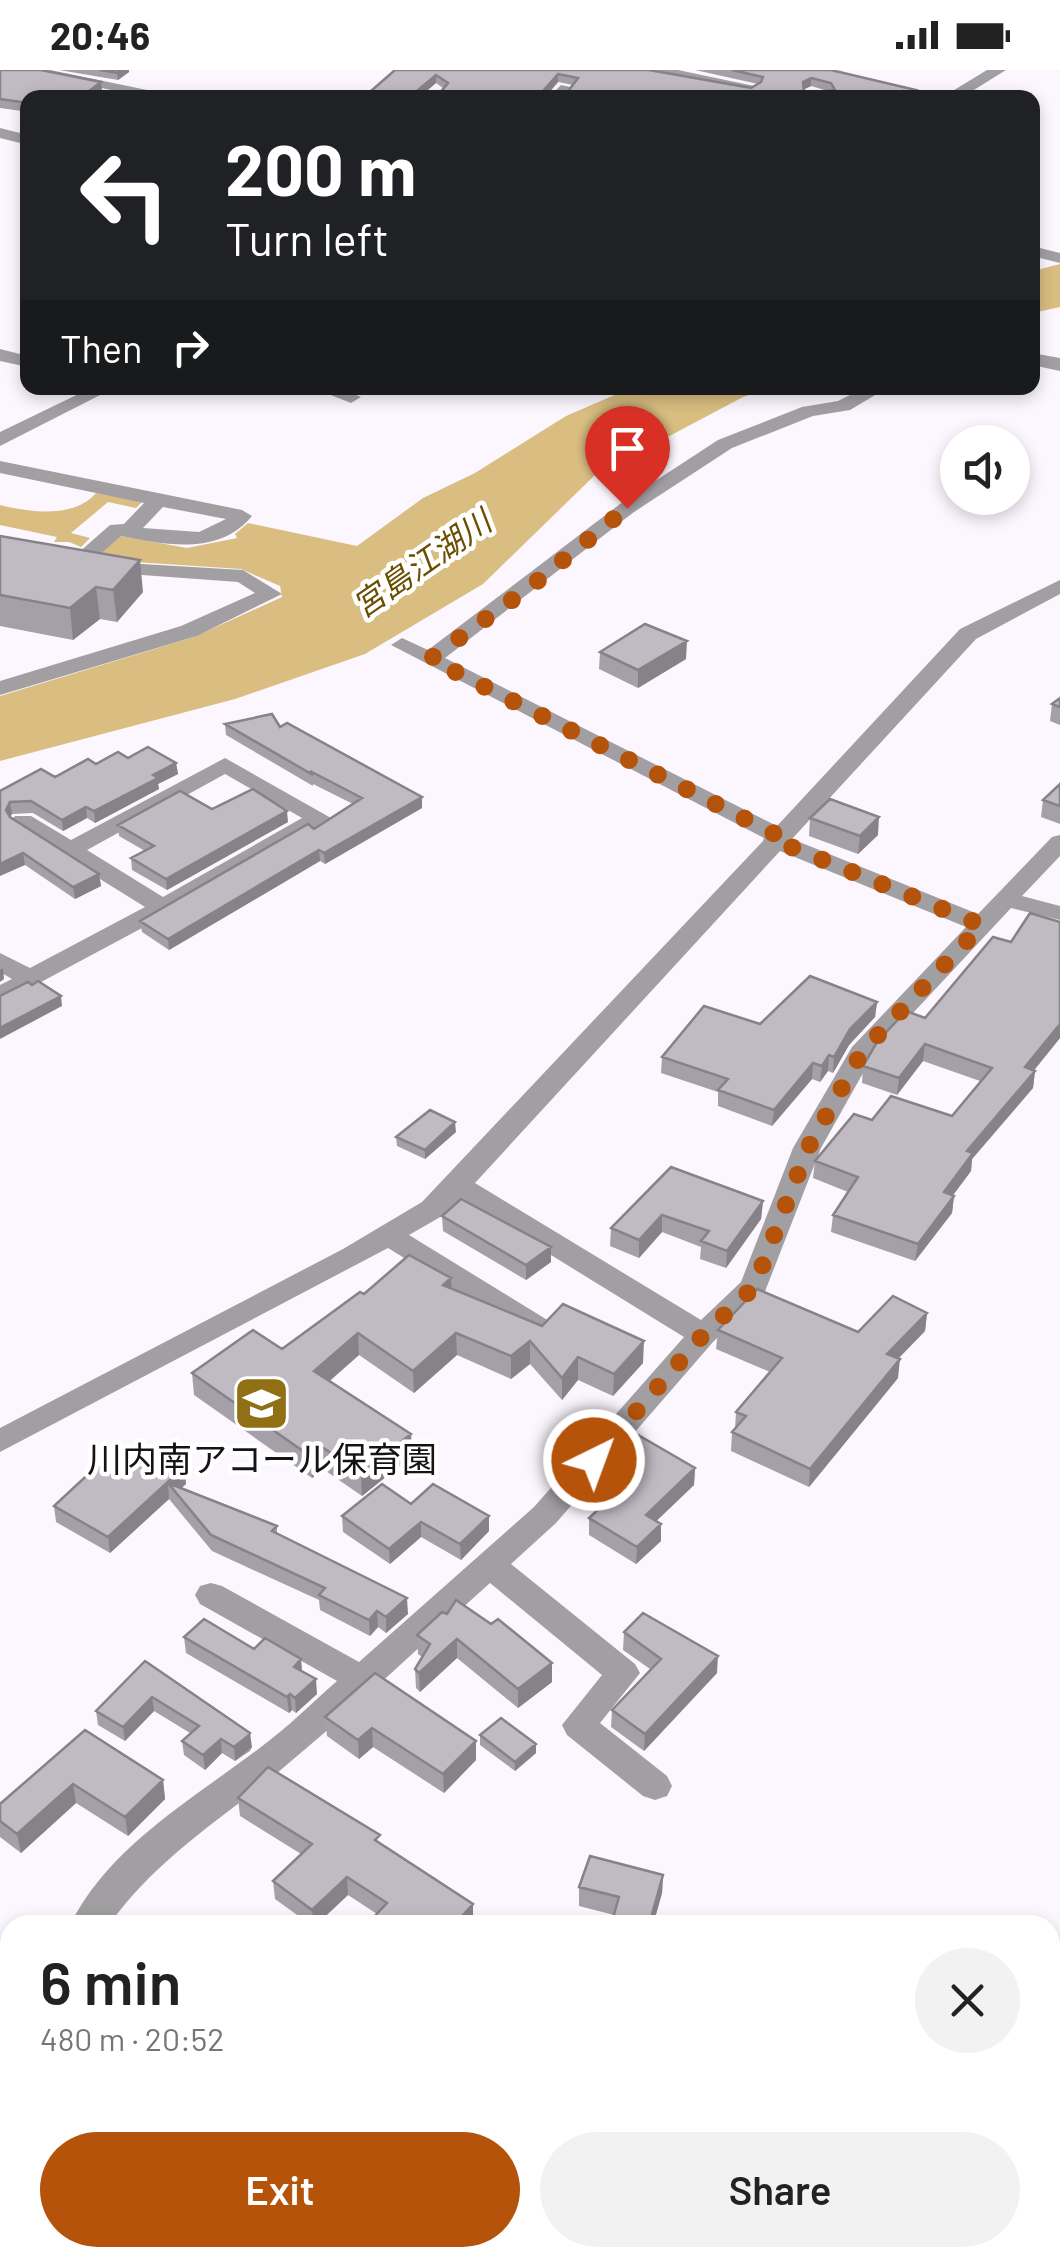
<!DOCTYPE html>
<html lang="en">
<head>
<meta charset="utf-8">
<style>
	body { margin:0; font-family:Barlow,"Noto Sans JP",sans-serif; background:#f2f2f2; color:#222; height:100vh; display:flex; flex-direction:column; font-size:38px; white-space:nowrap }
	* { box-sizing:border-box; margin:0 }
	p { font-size:32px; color:#767676 }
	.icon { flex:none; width:55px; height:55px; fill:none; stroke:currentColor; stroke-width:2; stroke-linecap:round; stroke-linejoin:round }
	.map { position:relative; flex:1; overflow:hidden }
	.panel { position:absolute; left:0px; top:1845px; width:1060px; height:352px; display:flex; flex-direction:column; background:#fff; border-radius:30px 30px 0 0; box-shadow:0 5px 15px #0003 }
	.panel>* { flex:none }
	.banner { position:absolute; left:20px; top:20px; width:1020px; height:305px; border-radius:20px; box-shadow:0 5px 15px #0003; background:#202124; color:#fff; overflow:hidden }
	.tools { position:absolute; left:940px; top:355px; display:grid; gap:20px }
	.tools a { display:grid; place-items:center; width:90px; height:90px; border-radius:50%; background:#fff; box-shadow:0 5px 15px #0003; font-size:50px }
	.pin { position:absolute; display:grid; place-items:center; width:85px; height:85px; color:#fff; margin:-102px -42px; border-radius:50% 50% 50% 0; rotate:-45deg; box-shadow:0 0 10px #0007 }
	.pin .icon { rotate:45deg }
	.me { position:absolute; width:110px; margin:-55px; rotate:42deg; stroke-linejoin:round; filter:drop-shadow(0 0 8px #0008) }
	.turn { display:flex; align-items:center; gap:35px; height:210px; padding:0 40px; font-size:45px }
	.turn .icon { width:130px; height:130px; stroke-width:2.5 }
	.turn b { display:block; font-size:70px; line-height:85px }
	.then { display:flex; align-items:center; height:95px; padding:0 40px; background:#0003; gap:20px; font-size:38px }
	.round { display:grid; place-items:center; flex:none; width:105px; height:105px; border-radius:52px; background:#f2f2f2 }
	.headline { display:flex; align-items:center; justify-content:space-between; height:170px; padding:0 40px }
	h1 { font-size:60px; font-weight:600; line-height:75px }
	.button { display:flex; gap:20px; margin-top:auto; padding:20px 40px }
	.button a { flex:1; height:115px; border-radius:60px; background:#b45309; color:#fff; font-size:40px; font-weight:600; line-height:115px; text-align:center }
	.button a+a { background:#f2f2f2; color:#222 }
	.status { display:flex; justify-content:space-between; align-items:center; height:70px; padding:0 50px; background:#fff; direction:ltr }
	.status svg { height:28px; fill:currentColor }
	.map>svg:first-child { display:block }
	.green { fill:#f4dba8 }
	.water { fill:#d9bd81 }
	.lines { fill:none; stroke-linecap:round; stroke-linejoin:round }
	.minor { fill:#a29fa3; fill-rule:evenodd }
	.wall { fill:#a5a0a8; fill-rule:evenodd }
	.shaded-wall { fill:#868288 }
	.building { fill:#c0bac3; stroke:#868288; stroke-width:2.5; fill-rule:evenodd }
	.route { stroke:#b45309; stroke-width:18; stroke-dasharray:0 32.4 }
	.labels { text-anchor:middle; stroke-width:9; stroke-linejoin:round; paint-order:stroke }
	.far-water-label { font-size:32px; font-style:italic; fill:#6a4f01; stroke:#fff }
	.poi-label { font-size:35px; fill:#151316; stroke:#fff }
</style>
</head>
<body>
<div class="status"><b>20:46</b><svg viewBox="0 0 49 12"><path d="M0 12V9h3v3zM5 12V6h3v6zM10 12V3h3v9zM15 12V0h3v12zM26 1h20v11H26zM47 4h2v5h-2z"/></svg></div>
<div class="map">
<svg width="1060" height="2197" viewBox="0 0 1060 2197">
	<rect width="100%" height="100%" fill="#fcf7ff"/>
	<path class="green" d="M304,2188H408L411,2197H301Z"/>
	<path class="water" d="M1060,194V237L1033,243V201Z
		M631,318H770L743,327L594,406L483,514L365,584L235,629L0,691V626L194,567L282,527L280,516L241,499L89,489L121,466L187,478L237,468L235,464L248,453L357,476L423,428L475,403L566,346Z
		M96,423L143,431L136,438L108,432L71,463L90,468L81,477L69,472H54L57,467L0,455V435C29,442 74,449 96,423Z"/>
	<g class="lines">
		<path class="minor" d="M16,0H50L186,28H149Z
			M642,0H678L759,17L751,22L650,5Z
			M987,0H1006L961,28H941Z
			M561,15L575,18L566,28H548Z
			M0,58L28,65V75L0,68Z
			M1032,176L1060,183V193L1032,186Z
			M0,279L28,286V297L0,291Z
			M1032,283L1060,288V301L1032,295Z
			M91,318H114L0,376V362Z
			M313,318H340L361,327L351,333Z
			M864,318H887L850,340L813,346L732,378L634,442L445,588L777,756L960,559L1060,510V524L976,569L792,769L978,844L1052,767L1060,765V786L1022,826L1060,836V850L1011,838L872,987L821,1078L764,1224L713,1272L556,1453L511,1494L635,1594L640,1603L600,1653L667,1706L672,1716L667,1726L655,1730L643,1726L567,1665L562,1655L602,1605L490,1513C424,1572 359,1635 290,1692C225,1748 160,1784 109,1855H70C109,1776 193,1729 261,1677C288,1657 312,1633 337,1611L200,1534L195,1525L200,1516L211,1513L222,1516L359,1592L534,1437L684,1267L460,1129L442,1146L409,1165L549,1251L554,1258L549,1265H529L388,1178L0,1382V1358L343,1179L422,1132L763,771L764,768L391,575L402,568L428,580L620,434L718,370L802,337L838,331ZM780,781L966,857L852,977L793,1078L741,1212L701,1250L475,1113Z
			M0,391L242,440L252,446C219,486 166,475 121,466L83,499H69L66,495L69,491L110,455L124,454L144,433L0,403ZM163,437L226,449L199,462L143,458Z
			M108,492L243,500L282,524L197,566L0,625V611L181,556L255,523L238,512L101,502L98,498Z
			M225,688L331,748L172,842L0,934V915L12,909L0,902V883L30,898L145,837L15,756L11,751L15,746H31L71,770ZM225,704L302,748L163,827L87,780Z
			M10,1928V1967L0,1970V1931Z"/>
	</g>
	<path class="wall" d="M0,0L101,12L102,22L28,28V42L0,38Z
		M59,0H129V2L118,10Z
		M395,0H649L751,18L758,14L695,0H831L915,28H363ZM558,12L573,15L566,24H548ZM436,13L443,18L439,24H423ZM811,16L828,21L804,23V19Z
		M0,466L143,522L117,552L100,549L73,570L0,556Z
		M600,582L686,589L638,618L599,599Z
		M1060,628V655L1050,651L1052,634Z
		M225,654L280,657L422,738L325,794L320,791L169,880L142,862L140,851L314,759L353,734L313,714V716L226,665Z
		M128,688L176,693L178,704L158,714L159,719L95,753L87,748L63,761L33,743L12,744L10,747L99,804L101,816L75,829L25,795L0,721L96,694Z
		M1060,714V754L1041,747L1043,730Z
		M212,739L288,752L167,820L132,800L131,788L145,781L119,766L118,755Z
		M810,748L878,765L858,784L809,766Z
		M1011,872L1060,968L1034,1000L1035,1001L1033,1018L972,1089L971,1101L953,1125L954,1126L952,1143L915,1191L831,1162L833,1145L848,1122L813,1108L815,1091L872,1050L952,1046L980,1011L923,991L897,1025L862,1013L863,996L925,948Z
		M877,932L875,947L849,975L833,1003L828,1001L820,1012L812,1009L772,1056L718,1036V1022L661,1003L662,987L760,954Z
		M456,1062L425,1089L397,1076L396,1067Z
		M671,1097L763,1131L761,1149L726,1198L700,1189L701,1177L662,1162L639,1188L610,1176L611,1158Z
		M442,1146L551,1192L526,1210L443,1161Z
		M451,1208L452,1218L542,1256L643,1293L613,1326L578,1310L562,1330L530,1294L511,1309L457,1285L414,1323L359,1285L330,1311L411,1364L412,1386L362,1426L323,1399L312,1408L194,1325L192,1303L282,1279L364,1224Z
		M927,1243L925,1261L898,1289V1308L809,1417L731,1381L732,1362L735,1359L736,1342L770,1302L716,1279L718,1260L858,1262Z
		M601,1393L695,1398L694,1415L656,1451L661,1454V1471L636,1494L589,1465V1448L619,1421L600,1410Z
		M184,1397L186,1414L180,1418L277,1456V1463L408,1544L386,1563L378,1557L370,1566L320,1540L319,1530L212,1481L169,1429L110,1483L56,1452L54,1436L114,1406Z
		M411,1434L489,1461L461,1490L421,1467L390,1494L343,1462L342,1446Z
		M442,1542L552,1612L518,1638L457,1588L420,1622L416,1618L415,1599L422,1587L418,1584L417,1565Z
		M624,1562L717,1603L644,1681L611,1657L612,1640L650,1599L623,1580Z
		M184,1567L301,1589L302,1601L317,1624L296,1643L292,1640L289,1643L186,1583Z
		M145,1591L252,1677L250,1681L235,1691L222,1683L205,1700L184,1685L182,1671L190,1663L154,1641L125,1671L98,1655L96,1641Z
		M375,1603L476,1690L444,1723L373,1677L359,1689L327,1666L325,1647Z
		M85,1660L163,1710L165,1729L128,1766L76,1733L21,1783L0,1767V1734Z
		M480,1665L536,1674V1683L515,1701L480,1675Z
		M238,1728L380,1773L473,1852L470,1855H372V1849L377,1844L348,1825L316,1855H311L275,1829L273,1811L301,1784L240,1746Z
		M663,1805L662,1823L653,1855H611L614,1845L579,1836V1817Z"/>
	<path class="shaded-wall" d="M121,0H129V2L118,10L117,3Z
		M558,4V12L544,28V20Z
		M436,5V13L418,28V20Z
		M811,8V16L803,20V12Z
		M101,12L102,22L94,28H80Z
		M916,20L915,28H904Z
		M140,490L143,522L117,552L113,520Z
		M96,517L100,549L73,570L70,538Z
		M687,571L686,589L638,618V600Z
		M176,693L178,704L158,714L159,719L95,753L94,741L153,705Z
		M422,727V738L325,794L324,783Z
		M10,732L12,744L7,751L6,740Z
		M86,737L87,748L63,761L62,750Z
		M287,741L288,752L167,820L166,809Z
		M879,747L878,765L858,784L860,766Z
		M319,780L320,791L169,880L168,869Z
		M23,783L25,795L0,806V794Z
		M99,804L101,816L75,829L73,817Z
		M3,898L4,909L0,912V900Z
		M61,926L62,936L0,969V958Z
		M877,932L875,947L849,975L833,1003L834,987L850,959Z
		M1060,954V968L1023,1014L1025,997Z
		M925,974L923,991L897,1025L899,1008Z
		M829,985L828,1001L820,1012L822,996Z
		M813,993L812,1009L772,1056L774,1040Z
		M1035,1001L1033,1018L972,1089L971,1101L942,1140L944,1122L967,1081Z
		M455,1052L456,1062L425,1089V1080Z
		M954,1126L952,1143L915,1191L918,1174Z
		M763,1131L761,1149L726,1198L727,1181Z
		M662,1145V1162L639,1188V1170Z
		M551,1177V1192L526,1210V1195Z
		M451,1208L452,1230L443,1215Z
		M927,1243L925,1261L885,1302L887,1284Z
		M358,1263L359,1285L315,1323L314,1301Z
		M456,1263L457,1285L414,1323L413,1301Z
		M530,1271V1294L511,1309V1286Z
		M644,1271L643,1293L613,1326L614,1304Z
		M578,1287V1310L562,1330V1308Z
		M900,1289L898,1308L809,1417L810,1399Z
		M411,1364L412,1386L362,1426L361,1403Z
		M322,1377L323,1399L312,1408L310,1386Z
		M184,1397L186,1414L176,1423L168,1413L169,1429L110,1483L108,1467Z
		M695,1398L694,1415L645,1462L646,1445Z
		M489,1446V1461L461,1490L460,1474Z
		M421,1452V1467L390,1494L389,1479Z
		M661,1454V1471L636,1494L637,1477Z
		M407,1528L408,1544L386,1563V1547Z
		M377,1541L378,1557L370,1566L369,1550Z
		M457,1569V1588L420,1622L419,1603Z
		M718,1586L717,1603L644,1681L645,1664Z
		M301,1589L302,1604L294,1597Z
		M552,1593V1612L518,1638V1619Z
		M316,1609L317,1624L296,1643L295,1628Z
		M290,1624L292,1640L289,1643L287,1627Z
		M152,1627L154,1641L125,1671L123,1657Z
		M372,1658L373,1677L359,1689L358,1670Z
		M250,1663L252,1677L235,1691L234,1677Z
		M221,1669L222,1683L205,1700L203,1685Z
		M476,1671V1690L444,1723L443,1704Z
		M536,1674V1683L515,1701V1692Z
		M163,1710L165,1729L128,1766L125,1747Z
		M73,1714L76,1733L21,1783L17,1764Z
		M663,1805L662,1823L653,1855H649Z
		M347,1807L348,1825L316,1855H314L312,1840Z
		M473,1834V1852L470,1855H454Z
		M10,2041V2063L0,2072V2050Z"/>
	<path class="building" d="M0,0H41L101,12L80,28H28V33L0,29Z
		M100,0H121L117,3Z
		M395,0H649L751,18L761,12L763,7L732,0H831L916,20L904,28H363ZM558,4L578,8L566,24H548L544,20ZM436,5L448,13L439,24H422L418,20ZM811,8L831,13L835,20L804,23L803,12Z
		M0,466L140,490L113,520L96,517L70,538L0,525Z
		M645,554L687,571L638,600L600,582Z
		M1060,628V637L1052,634Z
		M272,644L280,657L287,653L422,727L324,783L319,780L168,869L140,851L308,754L314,759L362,728L310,701L313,705L225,654Z
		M148,677L176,693L153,705L158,708L94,741L86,737L62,750L31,731L10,732L6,740L10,747L99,804L73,817L23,783L0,794V721L41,699L55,707L88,689L96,694L118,682L128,688Z
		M1060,714V736L1043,730Z
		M253,719L287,741L166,809L131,788L154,776L118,755L180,721L212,739Z
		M830,729L879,747L860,766L810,748Z
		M1030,843L1060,852V954L1025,997L1035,1001L967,1081L973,1083L944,1122L954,1126L918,1174L833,1145L858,1107L815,1091L854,1044L872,1050L891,1026L952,1046L992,998L925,974L899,1008L863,996L877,972L906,941L925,948L993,867L1011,872Z
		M810,906L877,932L850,959L834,987L829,985L822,996L813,993L774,1040L718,1020L728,1009L662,987L704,936L760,954Z
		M38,911L61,926L0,958V926L28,912L32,915Z
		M430,1040L455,1052L425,1080L396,1067Z
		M671,1097L763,1131L727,1181L701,1171L709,1161L662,1145L639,1170L611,1158Z
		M461,1129L551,1177L526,1195L442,1146Z
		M409,1185L451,1208L443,1215L542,1256L563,1234L644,1271L614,1304L578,1287L562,1308L530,1271L511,1286L456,1263L413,1301L358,1263L314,1301L411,1364L361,1403L322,1377L310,1386L192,1303L253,1260L282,1279L360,1222L364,1224Z
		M757,1219L858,1262L893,1226L927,1243L887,1284L900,1289L810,1399L732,1362L746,1346L736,1342L782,1288L718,1260Z
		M633,1362L695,1398L646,1445L661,1454L637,1477L589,1448L630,1410L601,1393Z
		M168,1378L184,1397L108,1467L54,1436L97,1396L114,1406L125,1397Z
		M168,1413L277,1456L272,1461L407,1528L386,1547L377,1541L369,1550L319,1525L325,1518L211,1465Z
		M382,1414L411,1434L433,1414L489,1446L460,1474L421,1452L389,1479L342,1446Z
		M456,1530L491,1554L498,1549L552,1593L518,1619L457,1569L419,1603L415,1599L430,1574L417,1565L442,1542L447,1544Z
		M643,1543L718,1586L645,1664L612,1640L661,1589L624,1562Z
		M204,1549L254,1579L265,1568L301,1589L294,1597L316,1609L295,1628L290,1624L287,1627L184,1567Z
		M145,1591L250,1663L248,1666L234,1677L221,1669L203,1685L182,1671L199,1656L152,1627L123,1657L96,1641Z
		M375,1603L476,1671L443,1704L372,1658L358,1670L325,1647Z
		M501,1648L536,1674L515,1692L480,1665Z
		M85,1660L163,1710L125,1747L73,1714L17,1764L0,1751V1734Z
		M268,1697L380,1765L375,1770L473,1834L454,1855H381L372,1849L387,1833L347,1807L312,1840L273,1811L312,1774L238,1728Z
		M590,1786L663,1805L649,1855H611L619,1827L579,1817Z
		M0,2010L10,2019V2041L0,2050Z
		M78,2188H163L175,2197H69Z"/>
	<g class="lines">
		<path class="route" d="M594,1390L703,1265L754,1217L808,1078L862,982L982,855L774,770L779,766L430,589L530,517L627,438"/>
	</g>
	<defs>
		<symbol id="school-square" viewBox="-11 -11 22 22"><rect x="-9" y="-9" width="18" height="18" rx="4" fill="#916f15" stroke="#fff"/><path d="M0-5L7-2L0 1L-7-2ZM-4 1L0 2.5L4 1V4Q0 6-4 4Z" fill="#fff"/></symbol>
	</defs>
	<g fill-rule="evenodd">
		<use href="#school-square" x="230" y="1302" width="63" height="63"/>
	</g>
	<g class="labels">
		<g class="far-water-label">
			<text transform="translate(422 494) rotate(-35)" y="11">宮島江湖川</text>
		</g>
		<g class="poi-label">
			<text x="262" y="1402">川内南アコール保育園</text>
		</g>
	</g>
</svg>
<div class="tools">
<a><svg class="icon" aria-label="sound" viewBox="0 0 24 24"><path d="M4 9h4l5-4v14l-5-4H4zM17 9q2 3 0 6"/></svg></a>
</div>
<div class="pin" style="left:627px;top:438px;background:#d93025"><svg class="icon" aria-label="arrive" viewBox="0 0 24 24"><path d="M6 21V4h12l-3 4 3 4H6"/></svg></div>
<svg class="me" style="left:594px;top:1390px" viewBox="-20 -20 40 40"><circle r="17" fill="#b45309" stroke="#fff" stroke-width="3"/><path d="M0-11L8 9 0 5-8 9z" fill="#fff"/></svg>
<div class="banner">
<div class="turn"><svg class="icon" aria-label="left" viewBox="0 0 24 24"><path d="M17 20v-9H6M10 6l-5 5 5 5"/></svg><div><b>200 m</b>Turn left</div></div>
<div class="then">Then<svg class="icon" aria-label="right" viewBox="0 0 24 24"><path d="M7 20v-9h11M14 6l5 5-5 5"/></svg></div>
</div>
<section class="panel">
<div class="headline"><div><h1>6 min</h1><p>480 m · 20:52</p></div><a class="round"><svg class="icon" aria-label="close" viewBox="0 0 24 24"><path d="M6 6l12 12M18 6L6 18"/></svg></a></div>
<div class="button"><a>Exit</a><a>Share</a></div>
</section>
</div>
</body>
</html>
